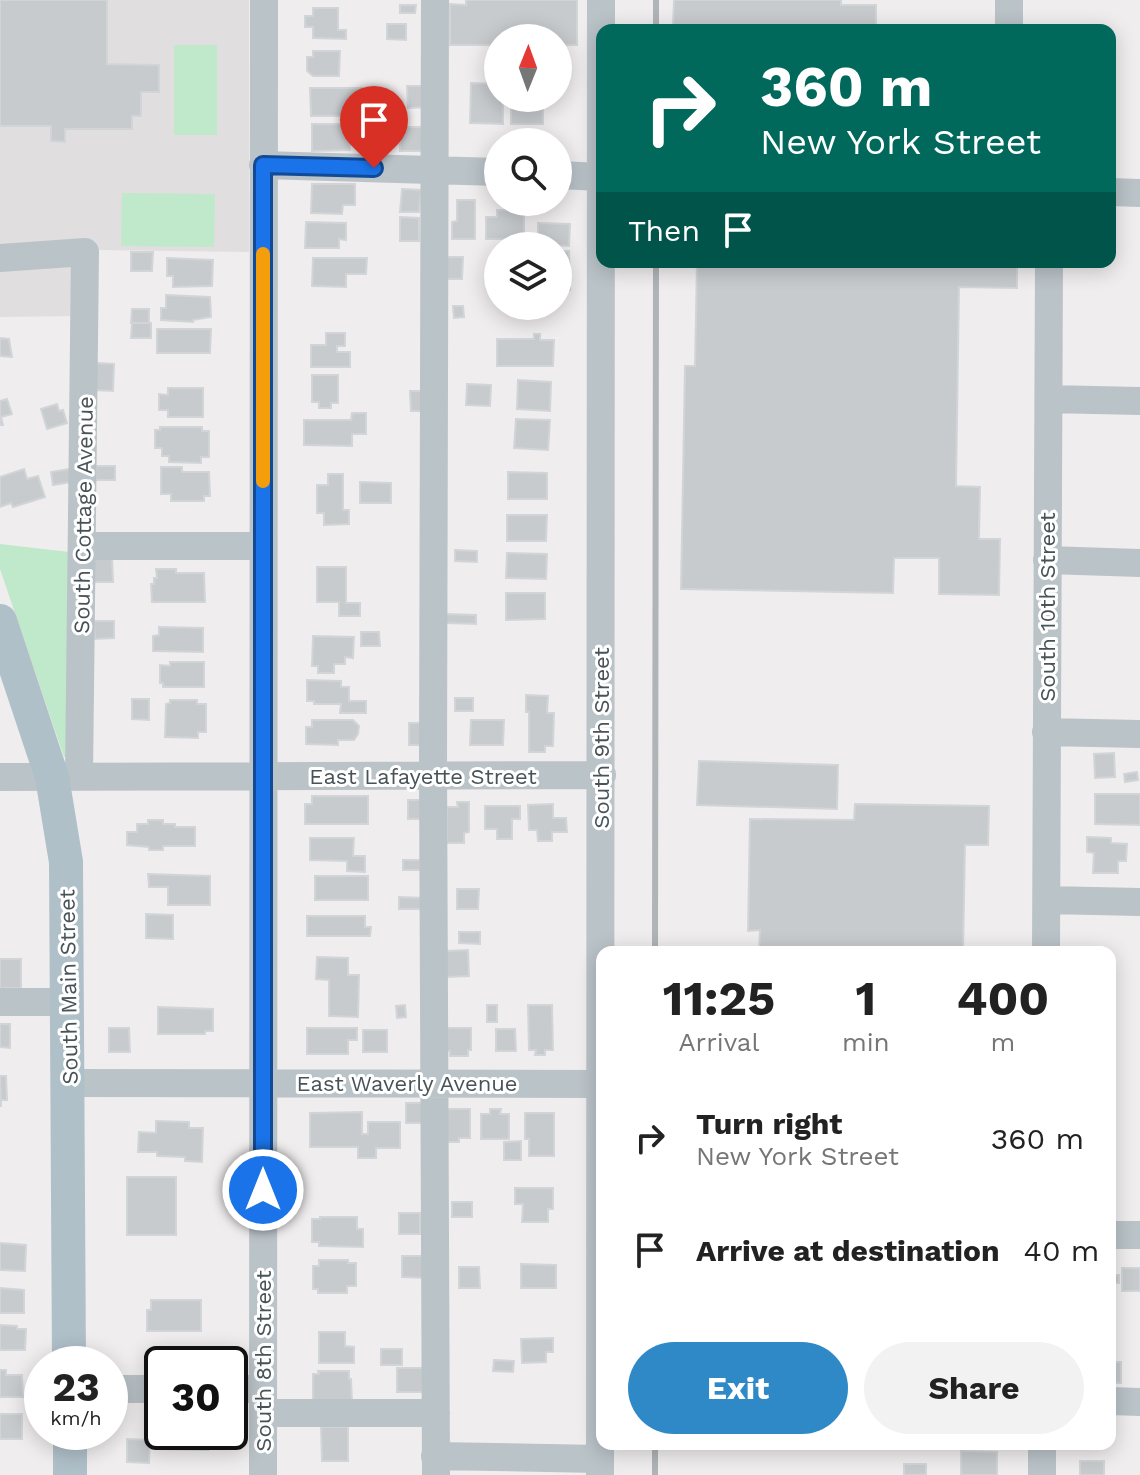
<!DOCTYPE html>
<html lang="en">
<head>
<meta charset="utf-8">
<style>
	body { margin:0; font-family:"Work Sans",sans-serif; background:#f2f2f2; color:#222; height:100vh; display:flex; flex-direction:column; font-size:30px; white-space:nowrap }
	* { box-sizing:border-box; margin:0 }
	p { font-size:26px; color:#767676 }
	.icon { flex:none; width:44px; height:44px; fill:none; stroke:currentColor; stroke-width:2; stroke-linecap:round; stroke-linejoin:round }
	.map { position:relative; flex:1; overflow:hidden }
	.sheet { position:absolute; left:596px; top:946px; width:520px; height:504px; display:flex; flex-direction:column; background:#fff; border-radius:16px; box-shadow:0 4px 20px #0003 }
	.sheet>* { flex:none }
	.guide { position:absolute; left:596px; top:24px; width:520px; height:244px; border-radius:16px; box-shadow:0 4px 20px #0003; background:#00695c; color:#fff; overflow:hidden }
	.needle { width:52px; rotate:1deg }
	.fabs { position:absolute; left:484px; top:24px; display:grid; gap:16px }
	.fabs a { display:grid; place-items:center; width:88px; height:88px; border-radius:50%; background:#fff; box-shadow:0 4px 20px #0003; font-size:40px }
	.speed { position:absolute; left:24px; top:1346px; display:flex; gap:16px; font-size:40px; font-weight:700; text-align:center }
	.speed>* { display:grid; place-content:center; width:104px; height:104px; border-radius:50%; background:#fff; box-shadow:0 4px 20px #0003; line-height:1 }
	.speed small { font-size:20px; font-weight:400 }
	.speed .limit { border:4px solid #111; border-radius:12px; background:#fff; color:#111 }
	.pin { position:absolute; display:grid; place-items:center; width:68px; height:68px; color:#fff; margin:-82px -34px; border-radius:50% 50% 50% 0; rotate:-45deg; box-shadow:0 0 8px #0007 }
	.pin .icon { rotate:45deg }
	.me { position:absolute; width:88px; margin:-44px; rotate:0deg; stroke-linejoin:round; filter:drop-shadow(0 0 6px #0008) }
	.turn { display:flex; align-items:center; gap:28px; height:168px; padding:0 32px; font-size:36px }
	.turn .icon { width:104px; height:104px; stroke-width:2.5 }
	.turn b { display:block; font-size:56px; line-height:68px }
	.then { display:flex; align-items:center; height:76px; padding:0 32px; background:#0003; gap:16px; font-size:30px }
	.eta { display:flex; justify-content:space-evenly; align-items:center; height:136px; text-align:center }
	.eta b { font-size:48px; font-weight:700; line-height:56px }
	.cta { display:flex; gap:16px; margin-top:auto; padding:16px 32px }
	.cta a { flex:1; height:92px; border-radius:48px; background:#2f89c7; color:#fff; font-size:32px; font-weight:700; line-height:92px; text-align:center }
	.cta a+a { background:#f2f2f2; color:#222 }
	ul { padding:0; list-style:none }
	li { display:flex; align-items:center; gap:24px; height:112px; padding:0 32px }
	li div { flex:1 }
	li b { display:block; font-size:30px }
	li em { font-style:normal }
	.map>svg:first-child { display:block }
	.education { fill:#e0dedf }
	.green { fill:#c0e8ca }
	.building { fill:#c8cbce; stroke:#d2d5d8; stroke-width:2 }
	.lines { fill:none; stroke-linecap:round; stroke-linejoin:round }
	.minor { stroke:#bac3c8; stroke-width:28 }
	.major { stroke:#b0c0c9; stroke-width:34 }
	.rail { stroke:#b0b4b7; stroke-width:6 }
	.route-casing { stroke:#114b97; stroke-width:20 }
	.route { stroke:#1a73e8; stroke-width:14 }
	.slow { stroke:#f59e0b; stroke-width:14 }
	.labels { text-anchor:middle; stroke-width:6; stroke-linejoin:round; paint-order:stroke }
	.street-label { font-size:22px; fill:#485358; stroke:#fff }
</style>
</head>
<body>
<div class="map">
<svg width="1140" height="1475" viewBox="0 0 1140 1475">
	<rect width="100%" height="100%" fill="#f0edee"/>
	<path class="education" d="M0,0H249V252L95,250L79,316L0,317Z"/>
	<path class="green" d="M174,45H217V135H174Z
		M122,193L215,194L214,247L121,246Z
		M0,544L78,553L73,757H64L0,569Z"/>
	<path class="building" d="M0,0H107V64L159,65V92H141V116H132V129H65V142L51,141V126H0Z
		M466,0H577V45H558V38H498V45H450V4L466,5Z
		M674,0H841V5H876V28L694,30V26L673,25Z
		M400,5H416L415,13H400Z
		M313,8H338V30H346V39L313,38V27H305V16H313Z
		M387,24H406V40L387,39Z
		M313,51H340L339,76H313L307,71V57H313Z
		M471,83L498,84V98H503V124L470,123Z
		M407,86H428L429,107L408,108Z
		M310,88H362V116H311Z
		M511,98H543V124H511Z
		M312,124H349L350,150L312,151Z
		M400,127H424V151H400Z
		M312,184H355V205H343L342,214L311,213Z
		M402,189L421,190L419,212H400Z
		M457,200H475V239H452V222L457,221Z
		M497,210H524V239H486V217H497Z
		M400,217L419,218V241H400Z
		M306,222L346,223V240L339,239V248H305Z
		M538,223L570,224L569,246L538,244Z
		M558,251H569L570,290L558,289Z
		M131,252H153L152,271H131Z
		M446,257H463L462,279H446Z
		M167,258L213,260L212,286L173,287V276H167Z
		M313,258H367L366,274H346V287L312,286Z
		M697,262H1017V288L959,287L956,486L980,487L979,539H1000L999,595L939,594V558H894L893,593L681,589L685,366H695Z
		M166,295L210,297L211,317L193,320V322L161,320V308H166Z
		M453,306H463L464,317L454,318Z
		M132,309H149V323H131Z
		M132,323H151V338H131Z
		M157,329H211L210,353H157Z
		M326,333H345V346H337V352H350V367H311V345H326Z
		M534,334H540V340H554L553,366H497V339H534Z
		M0,338L9,339L12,357L0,356Z
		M96,363L114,364L113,391L95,390Z
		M312,375H338V403H331V408H319V402H312Z
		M518,380L551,382L550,411L517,409Z
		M467,384L491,385L490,406L466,405Z
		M168,388H203V417H168V410H159V394L168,395Z
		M410,391H428V411H411Z
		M7,399L12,414L1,417L3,425H0V401Z
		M57,404L59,411L63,410L67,423L47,429L41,409Z
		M352,413H366V434H352V446L304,445V420H351Z
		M516,419L550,420L548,450L514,448Z
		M160,427H202V431H209V457H201V463L169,462V456H162V448H155V430H160Z
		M96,466H115V480H96Z
		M161,467H182V472H209L210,496H204V501H171V494H161Z
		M24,469L27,479L38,476L45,497L13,507L11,503L0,507V477Z
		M70,469L72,482L53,485L51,472Z
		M508,472L547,473V499H508Z
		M328,474H343V510H349V524L324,525V513H317V485H328Z
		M360,482L391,483V503H360Z
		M507,515H547L546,541H507Z
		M455,550L477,551V562L455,561Z
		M507,553L547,554L546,579L506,578Z
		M92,557H112L113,582H93Z
		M317,567H346V603H360V616H339V602H317Z
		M156,569H176V573H204L205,602H152L151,584H154V578H157Z
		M506,593H545V619L506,620Z
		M446,614L476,615V624L446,623Z
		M94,621H114V638L95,639Z
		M159,627L203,628V652L153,651V636L159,635Z
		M361,632H379L380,646H361Z
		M313,636L354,637L353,658L345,657V664H334V673H318V666H312Z
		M170,662H204V687H163V683H160V665L170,666Z
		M307,680L341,681V687H349V701H366V713H340L341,704H314V701H307Z
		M526,695L548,696L547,713H554L553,746H545V752H529V712H526Z
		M455,698H473V711H455Z
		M132,699H149V720L132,719Z
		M170,700H197V704H206V732H198V738L165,737L166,704L170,703Z
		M312,720H353L359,726L358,734L354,740H338V745L306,744V727H312Z
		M471,720H504L503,745H470Z
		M409,723H427V745H409Z
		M1114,753L1115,777L1095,778L1094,754Z
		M699,761L838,765L837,809L697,805Z
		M1137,772L1138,780L1125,782L1124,774Z
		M1095,794H1140V825L1095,824Z
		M312,796H368V824H305V804H312Z
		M408,800H427V819H408Z
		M457,802H469V832L464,833V843H447V807H458Z
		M553,804V818H566L567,832H552V841H538L537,830H529L528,805Z
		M855,804L989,806L988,845H965L963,952H759L760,930L748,931L750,819L854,820Z
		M485,806H520V819H512V839H497V829H485Z
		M148,820H163V824H175V827H195V846H163V850H149V847L127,845V832H137V824H148Z
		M1087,837L1111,838V843L1127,844L1126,861H1118V873H1093L1094,853L1087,852Z
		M310,838H354L353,856H365V872L347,871V861L310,860Z
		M403,860H420V870H403Z
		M148,874L210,876V905H168V887H149Z
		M315,876H368V900H315Z
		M457,889H479L478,909H457Z
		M399,897L424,898V909H399Z
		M146,914L173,915V939L146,938Z
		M307,916H365V927H371L370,936H307Z
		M459,932H480V944L459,943Z
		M468,950L469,976L447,977L446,951Z
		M317,957L348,958V975H359L358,1017L329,1016V980L316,979Z
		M0,959H21V988H0Z
		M405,1005L406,1017L397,1018L396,1006Z
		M487,1005H497V1022H487Z
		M528,1005H552L553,1050H545V1055H535L536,1050H529Z
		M158,1007L213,1009V1031H205V1034H158Z
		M0,1024H10V1048L0,1047Z
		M109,1028H129L130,1052H109Z
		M307,1028H357V1040H348V1054H307Z
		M446,1028H471V1050H468V1056H450V1051H445Z
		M496,1029H515L516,1051H496Z
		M363,1030H387V1052H363Z
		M0,1076H6L7,1100H1V1107Z
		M406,1103H426V1123H406Z
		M443,1109H470V1138H459V1142H443Z
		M490,1109H501L500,1114H509V1139H481V1114H490Z
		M362,1112V1134H368V1122H400V1148H376V1158H358V1147H310V1113Z
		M525,1113H554V1156H529V1139H525Z
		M156,1121L189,1122V1128H203L202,1162L185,1161V1157L157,1156V1152H138L139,1132L156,1133Z
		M521,1141V1160H504V1142Z
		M127,1177H176V1235H127Z
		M515,1188H553V1209H548V1222H522L523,1204H515Z
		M452,1202H472V1217H452Z
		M399,1213H420V1234H399Z
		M320,1217H357V1229H363V1247L319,1246V1242H312V1219H320Z
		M0,1243L26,1245L25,1271L0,1270Z
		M402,1256H425V1278L402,1277Z
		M1110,1259H1113V1275H1119V1283H1112V1291L1110,1290Z
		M319,1260H348V1263H356V1286H347V1293H318V1289H313V1266H319Z
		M521,1264L556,1265V1288H521Z
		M459,1267H479L480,1288H459Z
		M1122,1268H1140V1291H1122Z
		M0,1288L24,1290V1313H0Z
		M151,1300H201V1331H147V1310H151Z
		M0,1325L17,1326V1329H26L25,1350H0Z
		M319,1332H345V1346L354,1347V1363H319Z
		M553,1338V1352H546V1362L522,1363L521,1339Z
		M381,1349H402V1365H381Z
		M494,1360L514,1361L513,1372L493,1371Z
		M1110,1362H1121V1383H1110Z
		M397,1368H427V1392H397Z
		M0,1370H6V1375H22L23,1397H0Z
		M318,1371H349V1379H351L352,1401H313V1374H319Z
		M0,1414H22V1439H0Z
		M161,1427L162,1432H208V1450L165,1449V1446L160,1445Z
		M321,1427H348V1461H322Z
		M127,1439L150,1440L149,1463L127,1462Z
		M961,1451L997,1452V1475H961Z
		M1080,1461H1104V1475H1080Z
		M904,1464H926V1475H904Z"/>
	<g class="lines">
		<path class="minor" d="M435,0L433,764L436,1475
			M1009,30V0
			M263,165L498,172
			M558,175L602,177
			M1110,192L1140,193
			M0,258L85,252L79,777
			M1049,399L1140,401
			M83,546H263
			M1047,560L1140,563
			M1046,732L1140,734
			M0,777L602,775
			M1047,900L1140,902
			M1046,952L1049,262
			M0,1002H68
			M69,1083L600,1084
			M1110,1235H1140
			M110,1389H162
			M230,1389H263
			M1110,1401L1140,1402
			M263,1413H436
			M435,1456L600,1459
			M263,1475L264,0
			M600,1475L601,0
			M1042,1475V1444"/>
		<path class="major" d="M0,621L52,777L66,862L69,1364
			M70,1432V1475"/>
		<path class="rail" d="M656,0V30
			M655,952L656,262
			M655,1475V1444"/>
	</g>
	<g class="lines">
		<defs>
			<path id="route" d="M263,1190V165L374,168"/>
		</defs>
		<use href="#route" class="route-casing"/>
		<use href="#route" class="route"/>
		<path class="slow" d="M263,254V481"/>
	</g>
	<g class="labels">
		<g class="street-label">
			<text transform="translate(83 515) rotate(-89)" y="8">South Cottage Avenue</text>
			<text transform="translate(1047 607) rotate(-90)" y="8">South 10th Street</text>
			<text transform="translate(601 738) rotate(-90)" y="8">South 9th Street</text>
			<text x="423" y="784">East Lafayette Street</text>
			<text transform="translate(68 987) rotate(-91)" y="8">South Main Street</text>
			<text x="407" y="1091">East Waverly Avenue</text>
			<text transform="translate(263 1361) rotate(-90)" y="8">South 8th Street</text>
		</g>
	</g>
</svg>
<div class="fabs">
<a><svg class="needle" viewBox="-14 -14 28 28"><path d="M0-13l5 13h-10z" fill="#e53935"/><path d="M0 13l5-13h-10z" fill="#767676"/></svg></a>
<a><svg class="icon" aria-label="search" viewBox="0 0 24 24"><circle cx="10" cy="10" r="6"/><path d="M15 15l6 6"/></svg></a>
<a><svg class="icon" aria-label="layers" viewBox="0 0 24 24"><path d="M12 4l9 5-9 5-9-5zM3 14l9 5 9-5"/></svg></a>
</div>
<div class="speed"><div>23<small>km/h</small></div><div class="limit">30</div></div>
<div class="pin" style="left:374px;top:168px;background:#d93025"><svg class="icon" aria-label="arrive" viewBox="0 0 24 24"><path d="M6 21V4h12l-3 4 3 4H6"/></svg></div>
<svg class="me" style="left:263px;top:1190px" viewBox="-20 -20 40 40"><circle r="17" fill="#1a73e8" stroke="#fff" stroke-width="3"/><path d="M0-11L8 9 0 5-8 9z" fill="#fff"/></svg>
<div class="guide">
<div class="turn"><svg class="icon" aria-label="right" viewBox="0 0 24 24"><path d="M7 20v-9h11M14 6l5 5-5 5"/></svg><div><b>360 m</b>New York Street</div></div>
<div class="then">Then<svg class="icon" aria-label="arrive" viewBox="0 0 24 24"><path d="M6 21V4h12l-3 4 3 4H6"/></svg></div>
</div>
<section class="sheet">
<div class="eta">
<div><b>11:25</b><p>Arrival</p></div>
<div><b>1</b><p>min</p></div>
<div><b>400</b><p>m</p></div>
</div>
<ul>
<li><svg class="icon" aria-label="right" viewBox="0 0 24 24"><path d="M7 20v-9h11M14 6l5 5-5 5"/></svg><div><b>Turn right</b><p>New York Street</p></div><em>360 m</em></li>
<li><svg class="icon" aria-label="arrive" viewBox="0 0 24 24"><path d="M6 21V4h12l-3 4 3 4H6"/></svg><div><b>Arrive at destination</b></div><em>40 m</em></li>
</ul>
<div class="cta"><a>Exit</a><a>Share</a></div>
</section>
</div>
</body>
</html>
